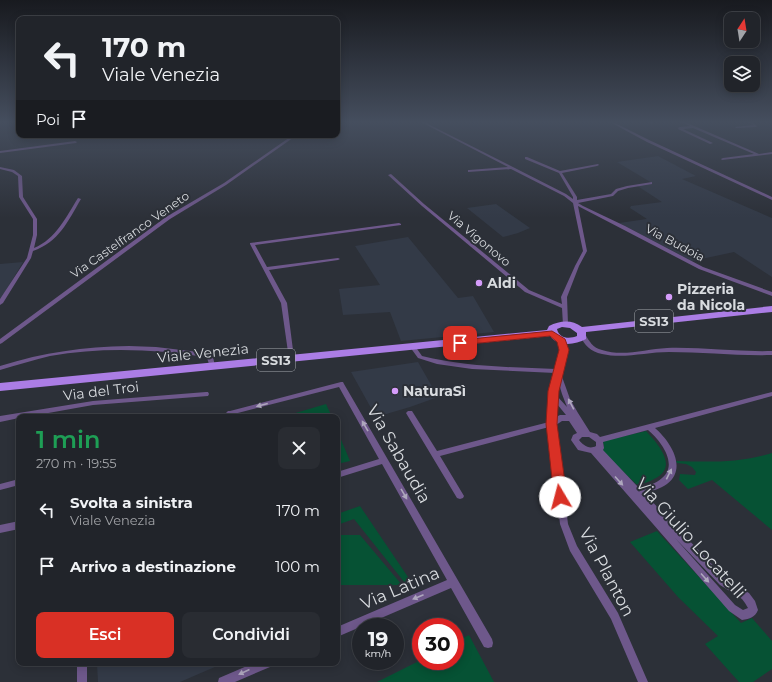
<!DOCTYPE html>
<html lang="it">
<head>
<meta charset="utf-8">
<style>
	body { margin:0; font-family:Montserrat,sans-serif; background:#292c32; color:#f1f3f6; height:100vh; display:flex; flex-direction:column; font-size:15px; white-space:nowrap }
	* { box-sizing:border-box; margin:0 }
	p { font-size:13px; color:#a2a4a8 }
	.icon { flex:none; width:22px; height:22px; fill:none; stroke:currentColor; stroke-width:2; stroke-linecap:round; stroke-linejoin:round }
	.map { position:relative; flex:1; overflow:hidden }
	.side { position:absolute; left:16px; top:414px; width:324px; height:252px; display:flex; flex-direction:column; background:#21242a; border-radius:8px; box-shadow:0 2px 10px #0003,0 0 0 1px #3e4147 }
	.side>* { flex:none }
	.top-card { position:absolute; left:16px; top:16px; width:324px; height:122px; border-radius:8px; box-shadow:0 2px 10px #0003,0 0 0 1px #3e4147; background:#21242a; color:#f1f3f6; overflow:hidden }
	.needle { width:26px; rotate:12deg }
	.controls { position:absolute; left:724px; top:12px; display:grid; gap:8px }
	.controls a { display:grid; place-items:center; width:36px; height:36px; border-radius:8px; background:#21242a; box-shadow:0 2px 10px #0003,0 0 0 1px #3e4147; font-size:20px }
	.speed { position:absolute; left:352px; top:618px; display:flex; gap:8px; font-size:20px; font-weight:700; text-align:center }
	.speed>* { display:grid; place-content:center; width:52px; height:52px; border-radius:50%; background:#21242a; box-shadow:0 2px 10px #0003,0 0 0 1px #3e4147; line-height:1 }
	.speed small { font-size:10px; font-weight:400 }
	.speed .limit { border:6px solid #d22; background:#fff; color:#111 }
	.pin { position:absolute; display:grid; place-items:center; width:34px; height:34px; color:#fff; margin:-17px; border-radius:8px; box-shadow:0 2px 6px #0006 }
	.me { position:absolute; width:44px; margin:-22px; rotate:352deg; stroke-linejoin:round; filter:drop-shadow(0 0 3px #0008) }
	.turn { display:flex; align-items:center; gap:14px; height:84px; padding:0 20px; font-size:18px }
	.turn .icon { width:52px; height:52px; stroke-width:2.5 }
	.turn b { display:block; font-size:28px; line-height:34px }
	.then { display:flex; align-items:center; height:38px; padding:0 20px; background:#0003; gap:8px; font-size:15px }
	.round { display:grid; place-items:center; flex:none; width:42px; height:42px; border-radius:8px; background:#292c32 }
	.overview { display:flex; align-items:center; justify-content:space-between; height:68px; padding:0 20px }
	h1 { font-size:24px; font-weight:600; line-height:30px; color:#1e9e55 }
	.button { display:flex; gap:8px; margin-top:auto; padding:8px 20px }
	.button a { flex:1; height:46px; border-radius:8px; background:#d93025; color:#fff; font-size:16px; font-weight:600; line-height:46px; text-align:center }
	.button a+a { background:#292c32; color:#f1f3f6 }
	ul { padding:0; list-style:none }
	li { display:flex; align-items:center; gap:12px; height:56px; padding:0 20px }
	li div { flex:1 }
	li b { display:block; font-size:15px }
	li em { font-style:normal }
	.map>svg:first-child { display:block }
	.built { fill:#333a47 }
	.green { fill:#065234 }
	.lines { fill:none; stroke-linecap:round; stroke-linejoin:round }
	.minor { fill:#6e588b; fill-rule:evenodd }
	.primary { fill:#ab7de5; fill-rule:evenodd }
	.oneway { fill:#aea7bd }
	.route { fill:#d93025; stroke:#8d1f18 }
	.poi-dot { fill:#d59cfb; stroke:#2c3038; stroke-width:1.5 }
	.labels { text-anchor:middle; stroke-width:4; stroke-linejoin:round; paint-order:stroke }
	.far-street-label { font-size:12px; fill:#d8dbdf; stroke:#2c3038 }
	.shield { fill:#2c3038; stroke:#a4a8ad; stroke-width:1 }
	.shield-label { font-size:13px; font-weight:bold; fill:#d8dbdf }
	.poi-label { font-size:14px; font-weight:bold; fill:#d8dbdf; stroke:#2c3038; text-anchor:start }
	.street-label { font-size:14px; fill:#d8dbdf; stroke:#2c3038 }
	.near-street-label { font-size:17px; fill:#d8dbdf; stroke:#2c3038 }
</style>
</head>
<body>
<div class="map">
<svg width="772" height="682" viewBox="0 0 772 682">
	<rect width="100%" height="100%" fill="#2c3038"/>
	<path class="built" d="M658,156L696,176L682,179L772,218V277L734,252L692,261L619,223L647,219L630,208L631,206L662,202L636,185L652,183L617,162Z
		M496,204L530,228L518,233L503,237L467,208Z
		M408,237L458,298L473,296L494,332L401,341L390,312L343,315L339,289L380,285L355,246Z
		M23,262L5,292L0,299V264Z
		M418,362L438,397L410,407L376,417L351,372Z
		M97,663H224L180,682H98Z"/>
	<path class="green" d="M326,404L332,417H282Z
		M337,430L350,461L337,464Z
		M646,431C657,443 680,467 654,479C649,482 641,485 636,484L601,450L604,448L603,441Z
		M772,453V530L712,480L688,489L679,480L680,474L695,475L696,472L692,467L686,464L677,463L676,461C711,462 738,463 772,453Z
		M360,506L412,583L409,588L354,519L337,525V514Z
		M657,531L741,623L752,618L772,641V669L753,682H739L705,644L718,636L678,597L630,542Z
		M337,535H360L402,585H337Z
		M469,635L494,682H377L421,660V661H455V642Z"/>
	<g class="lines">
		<path class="minor" d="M421,122H424L566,194L573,199V197L559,173L525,159V157H527L560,171L598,164L599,165L597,166L562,173L577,197V200L611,194L616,189L627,186L652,182V184L628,188L618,191L613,196L578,203L583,206L625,226L703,267L772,292V296L699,269L578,206L587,251L579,266L567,297L568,324L567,325H563L562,308L525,292L422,206L388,175L391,174L424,204L529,290L562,304L561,297L575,266L583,251L573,203L564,196L511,169L468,172V170H469L508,167Z
			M610,122H613L649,140L772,197V200L647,142Z
			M649,122H652L653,123L652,124Z
			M681,122H685L759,154L772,152V154L722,160L721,159L723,158L754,154L693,128L683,129L713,143L710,144L678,129L679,127L690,126Z
			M748,122H751L757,126L756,127L736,128L735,127L753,125Z
			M293,135H297L226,185L170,219L2,343L0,344V339L166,217L224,183Z
			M75,141L77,142L76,143L0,153V151Z
			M0,167L14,170L22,176L23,197L37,219V235L34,248C56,239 66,217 78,198L81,199C68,221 59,242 33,251L31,258L3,303L0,305V299L27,258L33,235V219L19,197L18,176L12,172L0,169Z
			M399,223L401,224V225L255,245L267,267L338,258L340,259L338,260L269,270L287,303L294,358L291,360L289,359L281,303L250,244V243Z
			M583,333L585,334C589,341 593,348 602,350C623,357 646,349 667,348C702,347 737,352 772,351V355C737,356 703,352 669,352C646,352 624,359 602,354C591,352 584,345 580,335Z
			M558,336L560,337L567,345V350L561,374L570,399L578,413L590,432L597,434L600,437L772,392V396L655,428C670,441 688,468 667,484C660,489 652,491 644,493L726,579L749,593L755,601L758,610C755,617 750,619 742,620L729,611L591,453L578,450L571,440L573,435L577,433L569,421H562L556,425L568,524L577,546L618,613L648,682H638L611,619L570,551L560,524L549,427L440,456L464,496L463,498L460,499L457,498L406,413L408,411H412L437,451L549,422L551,391L555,373L472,369L437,364L418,358L410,347L413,345L415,346L422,356C466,367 511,367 556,369L561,350V345L555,338ZM559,384L562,394L567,407L557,396ZM557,404L566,415H560L556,417ZM648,430C660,440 679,464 662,478C656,484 647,486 638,487L603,450L604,448L603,442ZM582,437H589L596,442V446C589,450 583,445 579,440ZM675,538L720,585L742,599L745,603L748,608L743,610L735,605Z
			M129,346L156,347L207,353L213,357L215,366L214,367H210L207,358L205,357C154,349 102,347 50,356C33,360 17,365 0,370V366C45,352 83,347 129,346Z
			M341,382H343L344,384L492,639L493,643L492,647L488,648L484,647L451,588L337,637V627L447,580L382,464L337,478V472L379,459L339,387L234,414L236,417H228L226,413L228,411H230Z
			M206,392H208L209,394L208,396L93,405L26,417H19V418L0,422V416L93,401Z
			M19,479V485L0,490V484Z
			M19,521V529L0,533V525Z
			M77,663H87V682H77Z
			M254,663H271L270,667L235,682H218L219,678Z"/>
		<path class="primary" d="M772,306V312L586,332V339C575,345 558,347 550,336L0,391V383L547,330L549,326C560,321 571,319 582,327ZM562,327L570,328L577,333V336C570,339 559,339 557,329Z"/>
	</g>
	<defs><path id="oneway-solid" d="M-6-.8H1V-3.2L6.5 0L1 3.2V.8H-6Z"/></defs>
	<g class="oneway">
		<use href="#oneway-solid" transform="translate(571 404) rotate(-118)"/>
		<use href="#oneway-solid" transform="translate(262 405) rotate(165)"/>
		<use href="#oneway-solid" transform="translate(365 426) rotate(-120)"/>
		<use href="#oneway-solid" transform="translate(669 474) rotate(-64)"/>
		<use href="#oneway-solid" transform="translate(619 481) rotate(48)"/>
		<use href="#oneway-solid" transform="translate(404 494) rotate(60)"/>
		<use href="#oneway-solid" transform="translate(705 578) rotate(48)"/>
		<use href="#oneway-solid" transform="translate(418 597) rotate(157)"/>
		<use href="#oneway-solid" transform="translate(244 672) rotate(156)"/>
	</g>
	<linearGradient id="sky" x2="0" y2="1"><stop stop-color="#181a1f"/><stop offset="0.56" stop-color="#454e5e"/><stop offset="1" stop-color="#454e5e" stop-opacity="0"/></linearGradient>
	<rect width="772" height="218" fill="url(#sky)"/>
	<path class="route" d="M552,331L565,339L569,350L559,391L557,424L567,497L565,501L560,502L556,501L554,497L546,424L548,391L559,350L557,342L550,336L460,345L455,343L460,340Z"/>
	<g class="poi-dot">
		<circle cx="479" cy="283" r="4"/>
		<circle cx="669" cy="297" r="4"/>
		<circle cx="395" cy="391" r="4"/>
	</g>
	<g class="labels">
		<g class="far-street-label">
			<text transform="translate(130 235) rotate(-35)" y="4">Via Castelfranco Veneto</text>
			<text transform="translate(479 239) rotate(40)" y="4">Via Vigonovo</text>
			<text transform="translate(675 243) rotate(28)" y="4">Via Budoia</text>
		</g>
		<g class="shield">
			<rect x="635" y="310" width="38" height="22" rx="3"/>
			<rect x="257" y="349" width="38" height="22" rx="3"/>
		</g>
		<g class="shield-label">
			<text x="654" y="326">SS13</text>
			<text x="276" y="365">SS13</text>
		</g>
		<g class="poi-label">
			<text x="487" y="288">Aldi</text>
			<text x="677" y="294">Pizzeria<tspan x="677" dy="16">da Nicola</tspan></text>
			<text x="403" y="396">NaturaSì</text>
		</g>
		<g class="street-label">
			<text transform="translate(203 353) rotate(-6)" y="5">Viale Venezia</text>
			<text transform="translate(101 391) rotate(-7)" y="5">Via del Troi</text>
		</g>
		<g class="near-street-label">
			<text transform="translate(399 454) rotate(60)" y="6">Via Sabaudia</text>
			<text transform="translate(691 538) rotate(48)" y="6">Via Giulio Locatelli</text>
			<text transform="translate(607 572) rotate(62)" y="6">Via Planton</text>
			<text transform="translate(400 588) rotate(-23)" y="6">Via Latina</text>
		</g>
	</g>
</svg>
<div class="controls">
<a><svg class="needle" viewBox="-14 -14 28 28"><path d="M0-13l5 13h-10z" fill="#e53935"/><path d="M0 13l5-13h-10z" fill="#a2a4a8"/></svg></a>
<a><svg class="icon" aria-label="layers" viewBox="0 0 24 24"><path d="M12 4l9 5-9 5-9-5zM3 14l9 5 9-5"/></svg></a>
</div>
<div class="speed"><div>19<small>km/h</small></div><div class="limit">30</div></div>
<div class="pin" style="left:460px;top:343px;background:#d93025"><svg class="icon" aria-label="arrive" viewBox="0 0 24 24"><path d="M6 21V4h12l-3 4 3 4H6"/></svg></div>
<svg class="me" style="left:560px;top:497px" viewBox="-20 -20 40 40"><circle r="19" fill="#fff"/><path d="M0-13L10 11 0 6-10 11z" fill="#d93025"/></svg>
<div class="top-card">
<div class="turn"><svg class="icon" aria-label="left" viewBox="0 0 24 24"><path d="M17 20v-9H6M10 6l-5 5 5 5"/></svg><div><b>170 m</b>Viale Venezia</div></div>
<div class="then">Poi<svg class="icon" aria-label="arrive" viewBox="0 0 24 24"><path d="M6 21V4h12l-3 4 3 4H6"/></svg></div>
</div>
<section class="side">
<div class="overview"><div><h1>1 min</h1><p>270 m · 19:55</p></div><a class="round"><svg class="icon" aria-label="close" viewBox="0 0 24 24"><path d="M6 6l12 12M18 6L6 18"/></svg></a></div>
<ul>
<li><svg class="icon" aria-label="left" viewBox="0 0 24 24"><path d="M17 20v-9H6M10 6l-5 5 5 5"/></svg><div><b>Svolta a sinistra</b><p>Viale Venezia</p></div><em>170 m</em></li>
<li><svg class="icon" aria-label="arrive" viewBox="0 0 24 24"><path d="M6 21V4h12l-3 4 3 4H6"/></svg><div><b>Arrivo a destinazione</b></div><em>100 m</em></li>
</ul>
<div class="button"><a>Esci</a><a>Condividi</a></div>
</section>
</div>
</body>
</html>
